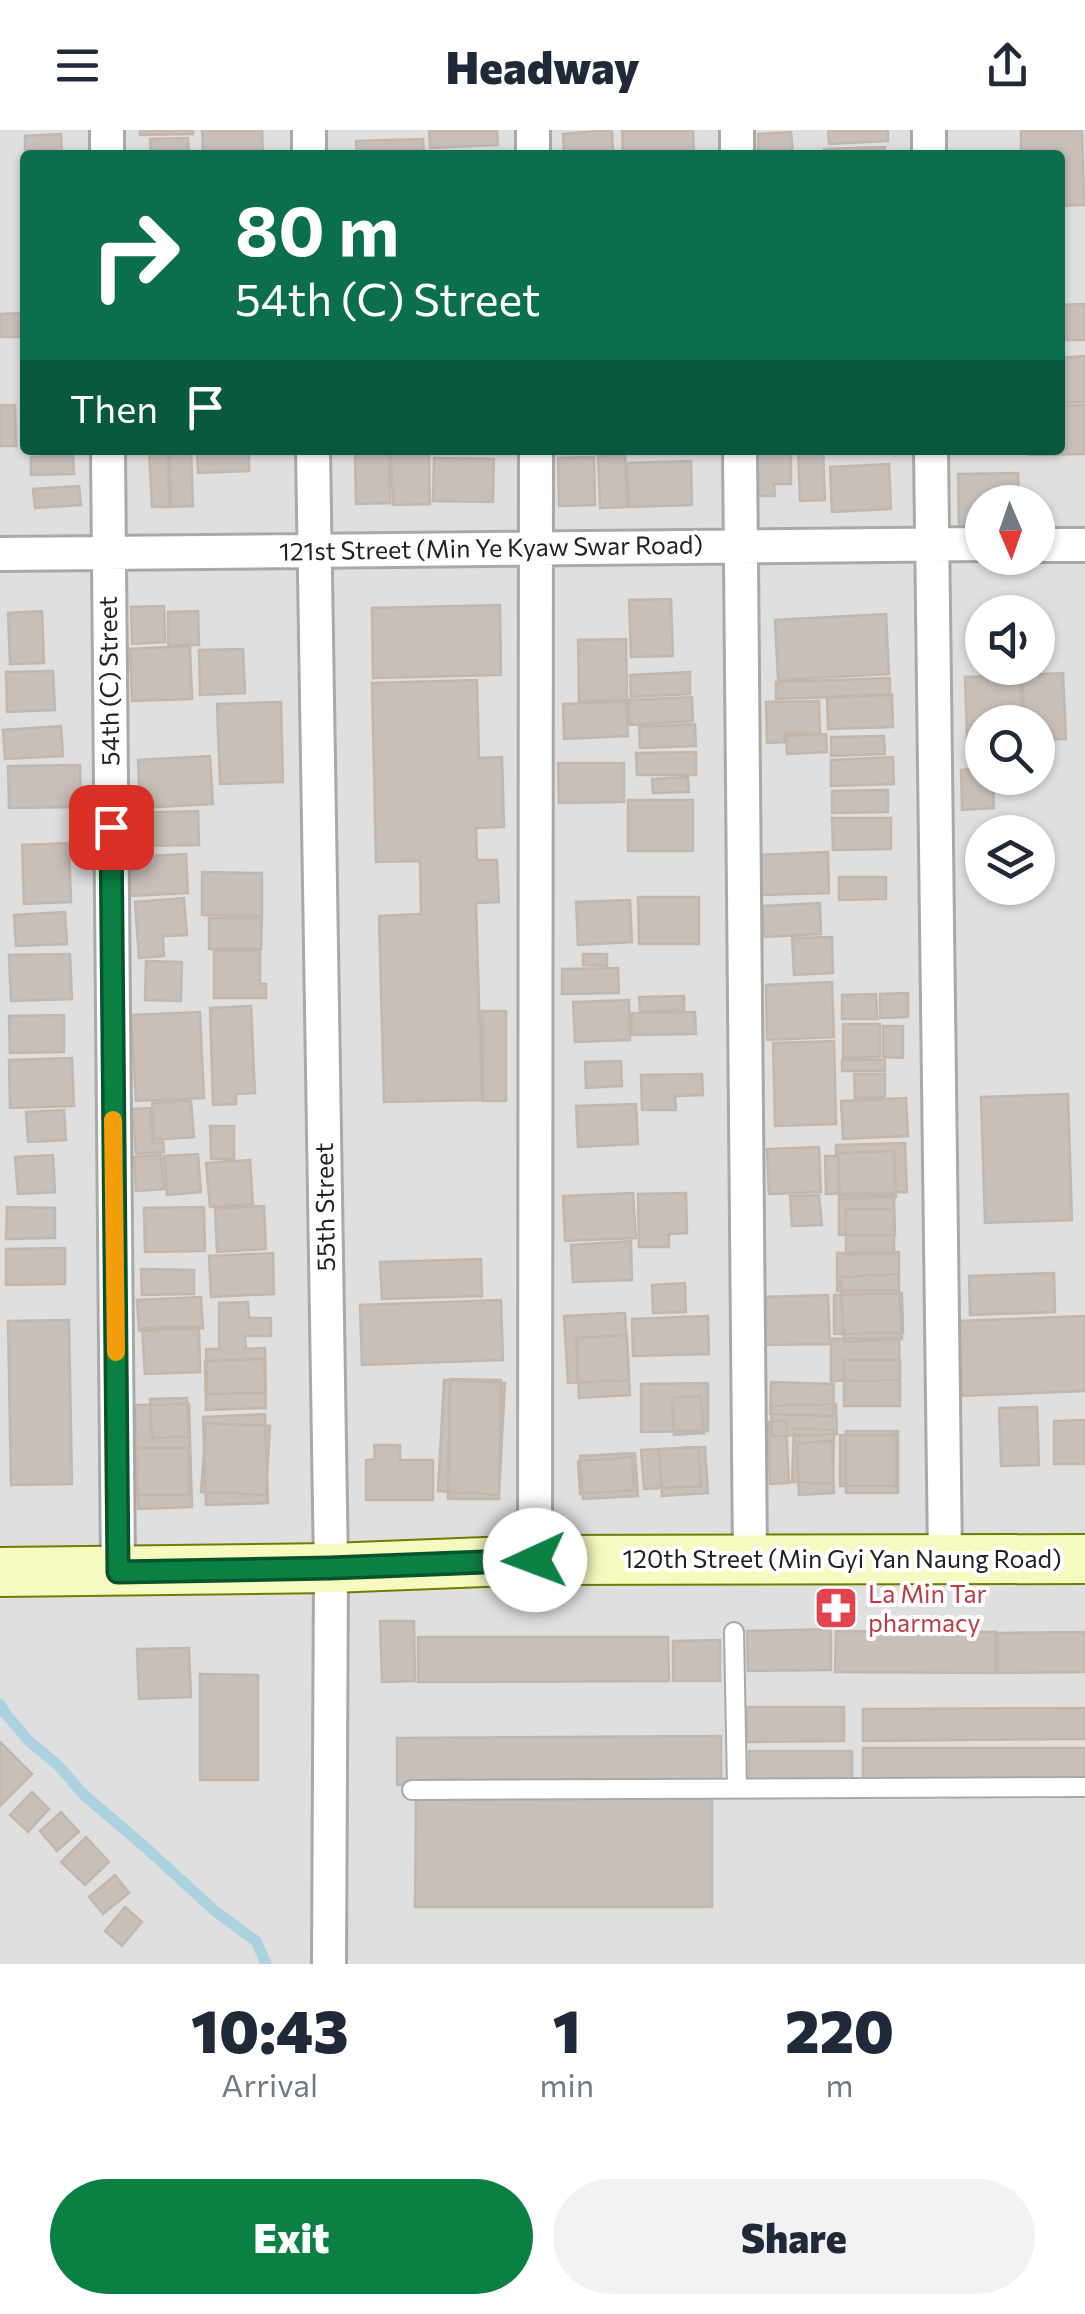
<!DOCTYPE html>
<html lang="en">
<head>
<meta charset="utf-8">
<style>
	body { margin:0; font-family:Commissioner,sans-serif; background:#f2f2f3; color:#1f2937; height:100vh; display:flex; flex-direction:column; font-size:38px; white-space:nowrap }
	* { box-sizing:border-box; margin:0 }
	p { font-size:32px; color:#747a83 }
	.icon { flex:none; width:55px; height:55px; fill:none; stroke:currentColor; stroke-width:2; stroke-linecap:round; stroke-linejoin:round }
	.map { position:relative; height:1834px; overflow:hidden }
	.side { display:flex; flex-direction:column; background:#fff; flex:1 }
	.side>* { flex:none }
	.banner { position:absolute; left:20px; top:20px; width:1045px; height:305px; border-radius:10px; box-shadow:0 2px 8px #0004; background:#0b6e4f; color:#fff; overflow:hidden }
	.needle { width:65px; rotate:178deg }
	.buttons { position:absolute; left:965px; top:355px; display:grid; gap:20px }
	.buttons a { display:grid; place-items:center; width:90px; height:90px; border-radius:50%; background:#fff; box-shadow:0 2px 8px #0004; font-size:50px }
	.pin { position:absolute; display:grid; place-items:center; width:85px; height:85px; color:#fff; margin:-42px; border-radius:20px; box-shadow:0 5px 15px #0006 }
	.me { position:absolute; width:110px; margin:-55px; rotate:268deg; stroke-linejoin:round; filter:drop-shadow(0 0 8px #0008) }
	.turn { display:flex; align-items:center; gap:35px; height:210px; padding:0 50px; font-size:45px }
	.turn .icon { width:130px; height:130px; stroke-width:2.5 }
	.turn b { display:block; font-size:70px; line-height:85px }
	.then { display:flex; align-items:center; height:95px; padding:0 50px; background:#0003; gap:20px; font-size:38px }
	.eta { display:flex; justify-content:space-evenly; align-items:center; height:170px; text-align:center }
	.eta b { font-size:60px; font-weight:800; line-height:70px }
	.action { display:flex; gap:20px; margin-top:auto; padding:20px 50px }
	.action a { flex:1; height:115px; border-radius:60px; background:#0b8043; color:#fff; font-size:40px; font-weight:800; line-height:115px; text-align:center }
	.action a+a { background:#f2f2f3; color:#1f2937 }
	header { display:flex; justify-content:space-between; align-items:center; height:130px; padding:0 50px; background:#fff; font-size:45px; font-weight:800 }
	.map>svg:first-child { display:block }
	.residential { fill:#e0dfdf; fill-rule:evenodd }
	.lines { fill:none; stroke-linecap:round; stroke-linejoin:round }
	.stream { stroke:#aad3df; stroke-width:11 }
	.building { fill:#c7bfb8; stroke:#c4b6ab; stroke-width:2.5 }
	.service-casing { stroke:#a9a9a9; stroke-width:22 }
	.minor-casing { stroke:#a9a9a9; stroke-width:38 }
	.secondary-casing { stroke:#707d05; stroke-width:52 }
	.service { stroke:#fff; stroke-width:18 }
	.minor { stroke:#fff; stroke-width:32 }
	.secondary { stroke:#f7fabf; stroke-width:48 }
	.route-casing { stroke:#07532c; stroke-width:25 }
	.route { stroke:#0b8043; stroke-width:18 }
	.slow { stroke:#f59e0b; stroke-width:18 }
	.labels { text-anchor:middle; stroke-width:8; stroke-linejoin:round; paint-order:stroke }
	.street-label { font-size:25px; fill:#222; stroke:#fff }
	.health-label { font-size:25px; fill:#be3a42; stroke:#fff; text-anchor:start }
</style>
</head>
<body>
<header><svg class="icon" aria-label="menu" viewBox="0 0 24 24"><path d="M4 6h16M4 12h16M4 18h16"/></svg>Headway<svg class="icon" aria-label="share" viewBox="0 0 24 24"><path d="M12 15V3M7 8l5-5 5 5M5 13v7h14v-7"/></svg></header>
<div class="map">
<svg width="1085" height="1834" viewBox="0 0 1085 1834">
	<rect width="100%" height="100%" fill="#f2efe9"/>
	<path class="residential" d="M0,0H1085V1834H0ZM25,25H1060V320H25ZM982,372H1038V428H982ZM982,482H1038V538H982ZM982,592H1038V648H982ZM982,702H1038V758H982Z"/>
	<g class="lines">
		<path class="stream" d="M0,1574L5,1583L29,1611L59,1636L83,1664L145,1717L215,1781L256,1811L266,1834"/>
	</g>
	<path class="building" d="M140,0H193V4L140,5Z
		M202,0H262L263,25H203Z
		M429,0H497L498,15L430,18Z
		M612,0L613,23L564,25L563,4Z
		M622,0H693L694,23L623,25Z
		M828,0H888V11L829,14Z
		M1021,0H1082L1084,75L1060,76V25H1021Z
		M791,2L793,25H758V4Z
		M61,4L62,24L25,25V6Z
		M188,8L189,25H151L150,9Z
		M423,9L424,25H357L356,11Z
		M885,17V25H825L824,19Z
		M1085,174V210H1060V175Z
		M25,183V207H0V184Z
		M1085,226V272L1060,273V228Z
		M0,275H15L16,316H0Z
		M1085,275V324L1029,325V320H1060V276Z
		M149,320H167L170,377H152Z
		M169,320H191L193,376L171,377Z
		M197,320H249V341L198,343Z
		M757,320H791V354H774L775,366H757Z
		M798,320H823L825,370L800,371Z
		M355,322H389L390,373L356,374Z
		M391,324H429L430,374L393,375Z
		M625,324L627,377L600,378L598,326Z
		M73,325L74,344L31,345V327Z
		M594,327L595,375L559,376L558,328Z
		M434,328L494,329L493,372L433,371Z
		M691,331L692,375L629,377L627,333Z
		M889,334L891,379L832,382L830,337Z
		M1018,343L1019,370L982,372V400L959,401L958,344Z
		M79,356L81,375L35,378L33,359Z
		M671,469L673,526L631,527L629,470Z
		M500,475L501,545L373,548L372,478Z
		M164,476L165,512L132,514L131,477Z
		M42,481L44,533L10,534L8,483Z
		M198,481L199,515H168V482Z
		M886,484L889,544L778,550L775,490Z
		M626,509L627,570L579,571L578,510Z
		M190,516L192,569L132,571L130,519Z
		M243,519L245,563L200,565L199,520Z
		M53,541L55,580L7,582L6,542Z
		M690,542V564L631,567L630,545Z
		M1063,543L1066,609L1038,610V592H1025L1022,545Z
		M1020,545L1022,592H982V609H967L965,547Z
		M890,548V565L776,569V552Z
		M477,550L479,628L502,627L504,697L476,698L477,730H497L499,772L476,773L482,970L384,972L379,786L421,784L420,731L376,732L372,553Z
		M892,564L893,597L828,599L827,567Z
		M692,567L693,591L630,595L628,570Z
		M626,571L628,606L564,609L563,574Z
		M819,571L820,604H784L785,612L767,613L766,572Z
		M281,572L283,652L220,654L217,574Z
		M695,594L696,616L640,618L639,597Z
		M61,596L63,626L5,629L3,600Z
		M826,604L827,622L787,624L786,606Z
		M884,606L885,624L831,626V607Z
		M696,622V645H637L636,623Z
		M210,626L213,674L140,678L138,630Z
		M893,627L894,654L831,656V630Z
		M558,633H624V672L559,673Z
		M80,635L81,677L9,678L8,636Z
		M982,638V648H993L994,678L962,680L961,640Z
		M688,647L689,662L653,663L652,649Z
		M888,660V682L832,683V661Z
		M628,670H693V721H628Z
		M198,681L199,715L133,716L132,683Z
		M832,688H891V719L833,720Z
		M69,713L71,772L24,774L22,715Z
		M828,722L829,763L760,765L758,725Z
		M186,724L188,763L131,766L129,727Z
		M202,742L262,743V786L202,785Z
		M839,747H886V769L839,770Z
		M638,767H699V814H639Z
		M184,768L187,805L163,806L164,826L139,828L135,772Z
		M630,770L632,812L578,815L576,772Z
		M820,773L821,804L764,807L763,776Z
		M65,782L67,814L16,816L14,785Z
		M209,788H262L261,819H209Z
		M832,807L833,843L794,845L792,808Z
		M214,820H260V854H266V868H214Z
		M70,824L72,869L11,871L9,825Z
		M583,824H607V836L583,835Z
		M146,831L182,832L181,871L145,870Z
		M618,838L619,863L562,864V839Z
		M832,852L834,907L767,910L766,855Z
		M908,863V887L880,888V864Z
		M876,864L877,889H842V865Z
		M684,866V880L640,881L639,867Z
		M629,870L630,910L575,912L573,872Z
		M251,876L255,963L236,964V974L213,975L210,878Z
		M482,881H506V971H483Z
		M200,882L204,968L136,971L131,885Z
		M695,882L696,904L632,905V883Z
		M64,885V922L10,923L9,886Z
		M843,894H880V927L843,928Z
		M883,896H903V928L883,927Z
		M834,911L836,994L775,996L773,913Z
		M72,928L74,976L10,978L9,930Z
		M842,930H885V941H842Z
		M621,931L622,956L586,958L585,932Z
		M702,944L703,965L675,966L676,980H642L641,945Z
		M854,944H885V967L855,968Z
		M1068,964L1072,1090L985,1093L981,967Z
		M906,968L908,1006L843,1009L841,971Z
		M191,971L194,1007L154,1010L152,973Z
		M636,974L638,1014L578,1017L576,976Z
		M150,978L153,1013L163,1012L164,1022L136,1024L132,979Z
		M64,980L66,1010L28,1012L26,982Z
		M210,996H234V1029H211Z
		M905,1013L907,1062L826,1064L825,1026H836V1015Z
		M819,1017L821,1062L769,1064L767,1019Z
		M894,1021L896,1067L840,1069L838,1023Z
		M198,1024L201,1062L167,1065L164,1026Z
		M53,1025L55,1062L18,1064L15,1027Z
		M161,1025L164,1059L136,1061L134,1027Z
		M250,1030L253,1074L210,1077L206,1033Z
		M633,1063L636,1108L565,1111L563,1066Z
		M686,1063L687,1103L669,1104V1117H639L638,1064Z
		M819,1065L822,1095L792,1096L790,1066Z
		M839,1065H894L895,1105H839Z
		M264,1076L266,1119L217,1122L215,1079Z
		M7,1077L55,1078V1108L6,1109Z
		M204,1077L205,1121L145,1122L144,1078Z
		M846,1079H894V1124H846Z
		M631,1111L632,1150L573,1152L571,1115Z
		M65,1118V1154L6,1155V1119Z
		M899,1122V1160L837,1161V1123Z
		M273,1123L274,1164L211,1167L209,1126Z
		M481,1129L482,1166L382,1169L380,1132Z
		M141,1139L194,1140V1164L142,1165Z
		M1054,1143L1055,1182L970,1185L969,1146Z
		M898,1144L902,1209L844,1212L840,1147Z
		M685,1153L686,1182L653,1183L652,1155Z
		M902,1163L903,1203L834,1204V1165Z
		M828,1165L830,1214L763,1215L761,1167Z
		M201,1167L203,1198L139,1201L137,1170Z
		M501,1170L503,1230L362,1235L360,1175Z
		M248,1172L249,1188H271V1206H245L246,1219L265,1218L266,1263L207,1264L206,1219H219V1173Z
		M625,1183L629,1250L568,1253L564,1186Z
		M708,1186L709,1224L633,1226L632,1189Z
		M1085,1186V1261L962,1266L959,1191Z
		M69,1190L72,1354L11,1355L8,1191Z
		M199,1196L200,1242L145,1244L142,1198Z
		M627,1205L630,1265L579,1268L576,1208Z
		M899,1208L900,1250L831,1251V1209Z
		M264,1229L266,1278L206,1280L205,1231Z
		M844,1230H900V1276H844Z
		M450,1249L501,1250L499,1369H448Z
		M444,1250L505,1253L499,1365L438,1361Z
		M771,1252L834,1254L833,1286L770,1284Z
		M708,1253V1301L641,1302V1254Z
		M701,1266L704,1303L674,1305L672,1268Z
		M187,1268L189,1307L152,1308L150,1269Z
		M189,1274L192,1377L138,1379L135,1275Z
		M836,1274L837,1304L772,1306L771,1276Z
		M1037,1277L1039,1335L1001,1336L999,1278Z
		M265,1284L268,1373L206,1375L203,1287Z
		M1085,1290V1334H1054V1291Z
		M786,1291L789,1353L770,1354L768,1292Z
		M206,1293L270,1296L266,1365L201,1362Z
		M794,1299L834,1300L833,1353L792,1352Z
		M846,1301H898V1363H846Z
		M840,1305H896V1356H840Z
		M832,1311L834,1363L799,1365L797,1313Z
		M374,1315H400V1330H433V1370H366V1330L375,1329Z
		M698,1317L701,1356L644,1359L641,1320Z
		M705,1317L708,1363L662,1366L659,1319Z
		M132,1318H189V1365H132Z
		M635,1323L638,1366L583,1369L580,1326Z
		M632,1327L634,1360L580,1364L578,1331Z
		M380,1491H414L415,1551L382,1552Z
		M831,1499V1540L748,1541L747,1501Z
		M836,1501L996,1502V1543L835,1542Z
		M1085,1502V1542L997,1543V1503Z
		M418,1507H668L669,1551L418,1552Z
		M720,1510V1551H673V1511Z
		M189,1518L191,1567L139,1569L137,1519Z
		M200,1544L258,1545V1650H200Z
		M747,1577H844V1611L747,1612Z
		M1085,1578V1609L863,1611V1579Z
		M721,1606V1653L397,1655V1608Z
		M0,1612L32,1644L0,1676Z
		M863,1618H1085V1649L863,1650Z
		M749,1621H852V1650L749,1651Z
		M32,1662L49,1679L28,1702L10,1685Z
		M416,1668L712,1669V1777H415Z
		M61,1682L79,1702L57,1721L40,1701Z
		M86,1707L109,1732L85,1755L61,1732Z
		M115,1745L129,1763L103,1784L89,1767Z
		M125,1777L142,1792L122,1816L105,1801Z"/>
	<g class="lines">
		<defs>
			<path id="service" d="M734,1502L737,1657
				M412,1660L1085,1657"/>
			<path id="minor" d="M107,0V25
				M309,0V25
				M533,0V25
				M737,0V25
				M929,0V25
				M108,320L118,1441
				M313,320L331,1438L329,1834
				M740,320L750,1428
				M931,320L945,1428
				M1038,415H1085
				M0,424L982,414
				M535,1430L536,320"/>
			<path id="secondary" d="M0,1442L331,1438L535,1430L1085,1429"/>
		</defs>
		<use href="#service" class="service-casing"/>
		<use href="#minor" class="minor-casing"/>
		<use href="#secondary" class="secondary-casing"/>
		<use href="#service" class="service"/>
		<use href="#minor" class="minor"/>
		<use href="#secondary" class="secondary"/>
	</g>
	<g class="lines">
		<defs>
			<path id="route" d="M111,697L118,1442L330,1438L535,1430"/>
		</defs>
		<use href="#route" class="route-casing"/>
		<use href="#route" class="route"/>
		<path class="slow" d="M113,990L116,1222"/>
	</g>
	<defs>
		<symbol id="pharmacy-square" viewBox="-11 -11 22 22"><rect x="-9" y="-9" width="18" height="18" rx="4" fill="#e0444e" stroke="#fff"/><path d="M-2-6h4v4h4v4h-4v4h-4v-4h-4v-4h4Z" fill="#fff"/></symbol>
	</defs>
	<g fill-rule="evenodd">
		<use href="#pharmacy-square" x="811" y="1453" width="50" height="50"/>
	</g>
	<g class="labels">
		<g class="street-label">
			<text transform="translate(491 418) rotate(-1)" y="9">121st Street (Min Ye Kyaw Swar Road)</text>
			<text transform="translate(109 551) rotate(-91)" y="9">54th (C) Street</text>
			<text transform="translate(325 1077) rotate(-91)" y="9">55th Street</text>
			<text x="842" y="1438">120th Street (Min Gyi Yan Naung Road)</text>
		</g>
		<g class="health-label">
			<text x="868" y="1473">La Min Tar<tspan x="868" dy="29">pharmacy</tspan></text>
		</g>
	</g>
</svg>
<div class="buttons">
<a><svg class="needle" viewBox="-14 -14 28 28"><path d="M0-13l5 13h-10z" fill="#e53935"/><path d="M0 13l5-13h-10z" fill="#747a83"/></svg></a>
<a><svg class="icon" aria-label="sound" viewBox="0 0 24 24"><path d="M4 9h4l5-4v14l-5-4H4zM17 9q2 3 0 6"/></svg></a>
<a><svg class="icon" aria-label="search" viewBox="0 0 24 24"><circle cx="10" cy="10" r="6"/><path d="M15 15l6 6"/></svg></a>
<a><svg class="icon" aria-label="layers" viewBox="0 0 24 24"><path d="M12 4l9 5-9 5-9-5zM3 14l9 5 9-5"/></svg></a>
</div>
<div class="pin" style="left:111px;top:697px;background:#d93025"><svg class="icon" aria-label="arrive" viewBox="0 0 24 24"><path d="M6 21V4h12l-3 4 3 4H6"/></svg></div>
<svg class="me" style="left:535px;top:1430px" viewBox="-20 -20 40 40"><circle r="19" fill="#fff"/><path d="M0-13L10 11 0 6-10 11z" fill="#0b8043"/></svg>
<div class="banner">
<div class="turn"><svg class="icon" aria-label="right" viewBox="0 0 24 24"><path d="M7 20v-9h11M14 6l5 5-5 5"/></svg><div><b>80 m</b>54th (C) Street</div></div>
<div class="then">Then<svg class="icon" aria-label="arrive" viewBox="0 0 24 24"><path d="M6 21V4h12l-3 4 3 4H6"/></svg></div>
</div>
</div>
<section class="side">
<div class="eta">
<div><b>10:43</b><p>Arrival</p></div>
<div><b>1</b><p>min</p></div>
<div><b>220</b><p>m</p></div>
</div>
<div class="action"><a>Exit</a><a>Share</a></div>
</section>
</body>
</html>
